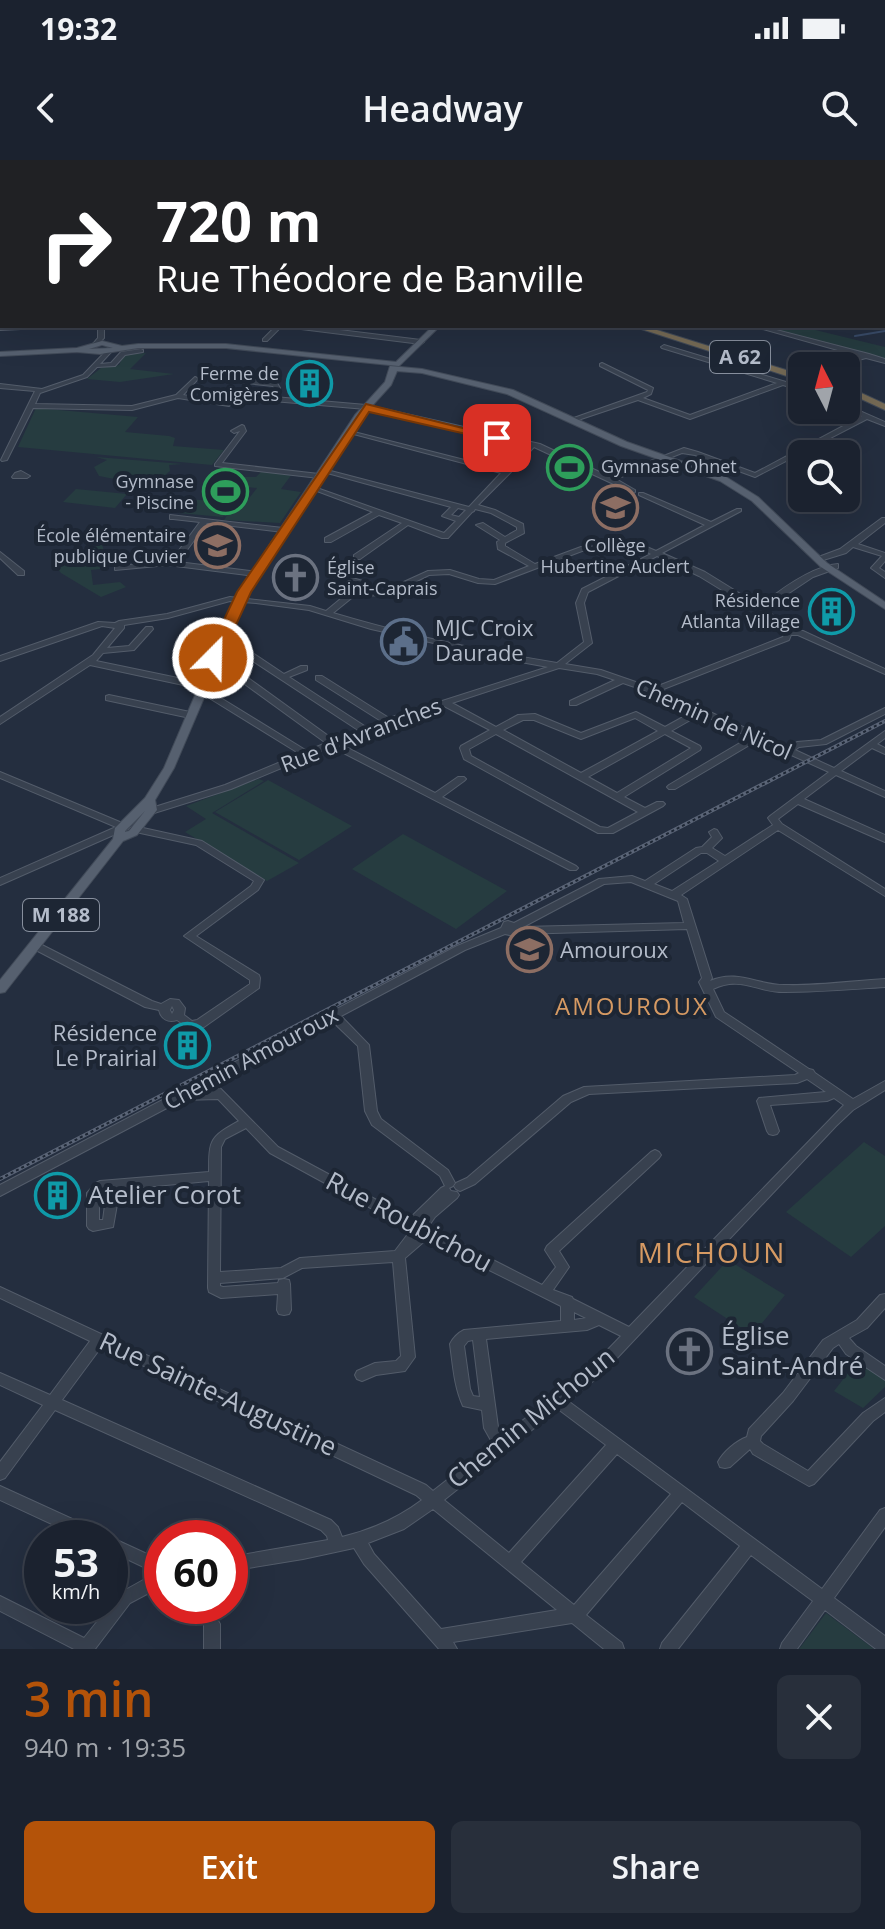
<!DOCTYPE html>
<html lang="en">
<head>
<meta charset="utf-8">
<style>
	body { margin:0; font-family:"Open Sans",sans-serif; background:#282f3b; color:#f1f3f6; height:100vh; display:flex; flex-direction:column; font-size:30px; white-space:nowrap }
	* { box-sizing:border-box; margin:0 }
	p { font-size:26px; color:#a0a4aa }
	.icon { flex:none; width:44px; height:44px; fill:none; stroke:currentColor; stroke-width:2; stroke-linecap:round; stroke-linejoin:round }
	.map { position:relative; height:1489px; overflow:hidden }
	.side { display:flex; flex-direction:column; background:#1b222f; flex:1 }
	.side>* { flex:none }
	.banner { position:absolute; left:0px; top:0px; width:886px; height:168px; box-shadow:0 8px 32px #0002,0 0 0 2px #393f4b; background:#202124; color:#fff; overflow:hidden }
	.needle { width:52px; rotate:354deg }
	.buttons { position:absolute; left:788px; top:192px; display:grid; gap:16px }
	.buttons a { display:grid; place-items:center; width:72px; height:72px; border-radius:12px; background:#1b222f; box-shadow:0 8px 32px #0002,0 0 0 2px #393f4b; font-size:40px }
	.speed { position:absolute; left:24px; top:1360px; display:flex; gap:16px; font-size:40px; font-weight:700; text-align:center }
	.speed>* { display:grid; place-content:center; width:104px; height:104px; border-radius:50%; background:#1b222f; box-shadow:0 8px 32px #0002,0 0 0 2px #393f4b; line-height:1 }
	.speed small { font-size:20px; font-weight:400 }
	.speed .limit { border:12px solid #d22; background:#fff; color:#111 }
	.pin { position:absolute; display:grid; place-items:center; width:68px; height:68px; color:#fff; margin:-34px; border-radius:16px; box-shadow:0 4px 12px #0006 }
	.me { position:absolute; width:88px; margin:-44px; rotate:23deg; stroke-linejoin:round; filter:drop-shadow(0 0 6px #0008) }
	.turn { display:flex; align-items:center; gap:28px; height:168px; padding:0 24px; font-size:36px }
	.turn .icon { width:104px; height:104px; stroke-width:2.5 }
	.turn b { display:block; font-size:56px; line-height:68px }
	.round { display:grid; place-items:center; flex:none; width:84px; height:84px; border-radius:12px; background:#282f3b }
	.summary { display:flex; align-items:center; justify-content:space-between; height:136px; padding:0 24px }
	h1 { font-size:48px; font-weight:600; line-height:60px; color:#b45309 }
	.button { display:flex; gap:16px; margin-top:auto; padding:16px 24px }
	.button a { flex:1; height:92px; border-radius:12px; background:#b45309; color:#fff; font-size:32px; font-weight:600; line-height:92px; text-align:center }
	.button a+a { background:#282f3b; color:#f1f3f6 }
	.status { display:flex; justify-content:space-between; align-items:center; height:56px; padding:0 40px; background:#1b222f; direction:ltr }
	.status svg { height:22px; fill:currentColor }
	header { display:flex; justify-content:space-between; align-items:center; height:104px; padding:0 24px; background:#1b222f; font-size:36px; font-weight:600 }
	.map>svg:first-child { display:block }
	.green { fill:#263c40 }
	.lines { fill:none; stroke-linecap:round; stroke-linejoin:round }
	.stream { stroke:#394b68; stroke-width:2 }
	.minor-casing { stroke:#535c6a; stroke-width:2 }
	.major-casing { stroke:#414a58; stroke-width:2 }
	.highway-casing { stroke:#404957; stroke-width:2 }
	.minor { fill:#38414f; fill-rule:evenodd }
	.major { fill:#56606f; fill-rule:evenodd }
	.highway { fill:#756a55; fill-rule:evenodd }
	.rail-casing { stroke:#5a6476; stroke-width:4 }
	.rail { stroke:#1d2634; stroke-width:2; stroke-dasharray:3; stroke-linecap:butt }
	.route { fill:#b45309; stroke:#753606; stroke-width:2 }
	.labels { text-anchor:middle; stroke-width:8; stroke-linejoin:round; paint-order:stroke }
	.far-poi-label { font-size:18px; fill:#b4bcca; stroke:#1d2634; text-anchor:end }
	.shield { fill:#1d2634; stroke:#878f9d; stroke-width:2 }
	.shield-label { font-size:20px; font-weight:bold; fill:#b4bcca }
	.poi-label { font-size:22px; fill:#b4bcca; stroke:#1d2634; text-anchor:start }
	.street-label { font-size:22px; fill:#b4bcca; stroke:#1d2634 }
	.neighbourhood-label { font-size:24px; letter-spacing:2px; fill:#d69a63; stroke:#1d2634 }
	.near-poi-label { font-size:26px; fill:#b4bcca; stroke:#1d2634; text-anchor:start }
	.near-street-label { font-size:26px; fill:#b4bcca; stroke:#1d2634 }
	.near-neighbourhood-label { font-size:28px; letter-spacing:2px; fill:#d69a63; stroke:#1d2634 }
</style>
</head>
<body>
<div class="status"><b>19:32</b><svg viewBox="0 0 49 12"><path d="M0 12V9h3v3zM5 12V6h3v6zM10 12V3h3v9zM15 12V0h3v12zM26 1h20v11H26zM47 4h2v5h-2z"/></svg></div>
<header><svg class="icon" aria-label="back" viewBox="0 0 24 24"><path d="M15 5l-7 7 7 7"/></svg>Headway<svg class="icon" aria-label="search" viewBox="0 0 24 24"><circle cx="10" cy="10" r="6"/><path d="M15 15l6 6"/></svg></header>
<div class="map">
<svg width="885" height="1489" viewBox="0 0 885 1489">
	<rect width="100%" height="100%" fill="#242e3f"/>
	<path class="green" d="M757,166H799L885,187V200Z
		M146,193L130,209L174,214L120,222L87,219L101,208L119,205L124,195Z
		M36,248L138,257L125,272L169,276L175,278L173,286L224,290L212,305L18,287Z
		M96,297L183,304L169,305L170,311C155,327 119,320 99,316L94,307L107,300Z
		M231,311H236L233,317H256L262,311L292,314L281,329L301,332L280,363L224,360L237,340L247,341L257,328L222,324Z
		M76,329L127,334L115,348L63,342Z
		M189,339L233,343L223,357L179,353Z
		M102,384L109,408L91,410L93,425L120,422L126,427L101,437L61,413L52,402Z
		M259,619L264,621L212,653L299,703L267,721L185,672L206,659L186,646Z
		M268,620L352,666L299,700L215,652Z
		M403,674L507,731L456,769L352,709Z
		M864,982L885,996V1066L851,1097L786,1052Z
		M728,1100L785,1135L752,1175L694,1137Z
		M859,1199L885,1218V1227L863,1248L834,1231Z
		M826,1453L874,1489H799Z"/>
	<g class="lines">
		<path class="stream" d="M855,176L885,171"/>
		<defs>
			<path id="minor" d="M2,0H7L0,4V1Z
				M18,0H24L21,2H15Z
				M94,0H99L98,2H93Z
				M546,0H551L552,2H547Z
				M619,0H624L623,2H618Z
				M654,0H659L658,2H653Z
				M688,0H706L716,2H698Z
				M750,0H755L754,2H749Z
				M879,0H883V2H879Z
				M0,12H2V14H0Z
				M884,24H885V26H884Z
				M884,35H885V37H884Z
				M884,47H885V49H884Z
				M884,57H885V59H884Z
				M0,61H2V64H0Z
				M884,84L885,85V92L884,91Z
				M0,95H2V99H0Z
				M884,110L885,111V115L884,114Z
				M0,112H2V116H0Z
				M884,122H885V126H884Z
				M884,151H885V155H884Z
				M0,166H45L42,168L0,170Z
				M98,166H104V178L96,186L93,184L98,178Z
				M276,166H282L267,181H263V179Z
				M290,166H307L421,180L424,182L421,184L293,168Z
				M752,166H761L869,194L885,199V203L866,198L844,204V202L859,196Z
				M664,185L786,222L802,227V231L783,225L690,259L638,240L575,261H571V259L647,232L648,230L600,206V204L602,203L653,228L651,234L643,238L690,255L777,223L662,188L661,187Z
				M141,189L143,190V192L125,195L115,206L97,207L87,217L40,233L35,244L132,246L176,235L195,217L197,218V220L183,235L229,242L232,244L229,246L178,238L132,250L33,248L7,300L2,301L1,300L35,231L0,228V224L42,229L83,215L107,190L112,191L100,204L111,203L121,192Z
				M203,215L275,222L277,223L280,228L273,236L274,237L366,245L540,284L610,317L684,288L698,292L755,313L862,256L846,249V245L885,262V266L867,259L755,317L695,295L682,293L616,319L635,330V332L633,333L534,287L509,314L478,345L495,350L523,364L524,373L505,383V386L535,404L581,387L642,385L656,391L705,365L639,335V333H643L711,362L737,349H741V351L662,393L705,412L760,446C780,430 812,406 838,404V408L813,417L765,449L793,470L803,471L885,509V514L798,475H791L789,480L661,530L788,587L797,582L821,580L885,548V554L826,584L799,587L795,590L834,608L885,571V578L877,584L885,588V594L872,588L841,611L885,631V637L836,615L804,639L885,675V682L798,644L778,659L782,664L885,729V736L778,670L681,735L687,739L712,818L710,821C737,809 758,825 784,825C817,826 852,821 885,819V827C852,829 819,832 785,832C758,833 741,815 713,829L724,852L809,909L813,910L815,913L853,939L885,921V930L853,950L836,966L602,1214L568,1241L822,1429L880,1350L885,1348V1367L834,1438L885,1476V1489H876L825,1450L797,1489H780L782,1483L813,1441L751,1395L678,1489H660L662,1483L740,1386L682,1342L586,1455L622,1483L624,1489H604L572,1463L453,1482L457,1489H439L364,1404L354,1388L303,1399L230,1411V1397L328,1380L327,1376L321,1370L55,1250L5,1318L0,1320V1302L43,1245L0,1225V1213L50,1235L90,1181L0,1138V1127L426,1325L433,1331L493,1284L484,1268L482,1250L463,1246C454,1226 453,1205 450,1184C453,1178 458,1173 464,1170L561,1161V1146L427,1079L405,1098L415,1197L405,1211L376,1215L362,1221L357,1219L355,1215L357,1211L375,1203L396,1201L401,1196L393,1102L302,1108L283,1118L220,1123V1126L223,1127L278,1123L279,1120L284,1119L289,1120L290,1124L291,1150L289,1154L284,1155L279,1154L277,1150L278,1134L221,1138L209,1132L208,1128L209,1021L123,1029L119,1033L113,1067L93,1071L89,1069L87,1066V1033L96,1023L100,1021L209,1012C209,979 210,977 239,961L218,939L182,940L0,1036V1025L457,786L501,768L504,762L508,761L514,763L599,719L632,716L645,721L696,688L702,687L712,677L709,672L714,669L717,670L722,678L712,688L725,696L773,665L768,658L770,656L829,612L789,594H784L783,591L758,580L675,629H669L667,627L669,625L750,577L701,554L671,571L700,586L701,588L700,590L624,637L645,648L657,642H663L665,644L663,646L613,673H598L464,599L460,588L461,586L490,570L444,546L391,563L340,584L435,633L458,617H464L466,619L464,621L442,637L576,706L578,708L576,710H570L332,587L231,629L151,654H145L143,652L145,650L225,625L300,594L206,536L196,535V531L211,532L307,591L326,583L220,506L209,503V499L226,502L334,580L358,570L227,484L218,482V478L233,480L284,514L301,506H307V510L289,517L366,567L381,561L316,520V516H322L389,558L548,507L510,500L371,469L309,450L256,443L230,441L168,458L124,465V468L107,488L129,486L146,467H152L153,469L134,490L103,493L96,501L202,523L206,526L205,528L202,529L90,505L0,564V557L93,495L115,468L102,466L0,501V496L98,462L115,463L119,461L167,454L230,437L310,446L326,451L349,432H355L356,424L331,417V413H334L363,421V431H384L428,411L450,410L479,419L494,420L529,406L498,389L497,382L500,380L476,365L483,363L505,377L517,370V367L491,353L475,349L474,351L472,352L448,378H442L408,365L360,399H354V395L402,363L379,355L331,382H325V378L373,352L309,328L314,327L444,373L456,361L442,356L451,347L320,311L323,309L469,347L501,313L346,272V270L504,310L528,285L366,249L273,241L266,237L274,228L273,226L201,218V216ZM458,348L466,350L459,357L451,355ZM641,389L651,394L582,429L576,443L584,482L557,503C482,491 406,475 333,453L354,436L388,435L429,415L449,414L478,423L495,424L582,391ZM657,396L699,416L753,449H758V452L785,471L783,477L653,528L601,510L565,504L592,483L584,443L588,432ZM559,508L597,514L615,520L570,541V545H576L623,523L658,535L694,551L665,567L636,552L581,573L535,554L518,555L496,567L452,543ZM635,558L658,571L581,613L503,570L523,560H534L581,579ZM496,574L638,652L608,668L600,667L471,596L469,589ZM665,574L691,588L617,633L588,617ZM701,693H707L719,701L672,731L654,724ZM631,722L678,741L684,763L523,767L604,724ZM687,769L702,818L699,822L716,857L799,913L795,915L584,927L563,936L467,1018L456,1023L454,1026L456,1029L460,1031L475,1024L571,942L589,934L797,923L807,919L826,932L759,938L757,941L767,971L769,974L773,975L777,974L779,971L770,945L827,941L834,938L844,945L629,1167L573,1139L572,1137L553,1130L569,1107L559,1091L659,998L661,995L659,992L655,990L651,992L547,1086L545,1090L556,1107L542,1125L428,1067L435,1057L457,1038L459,1035L457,1032L451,1031L449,1028L453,1026L455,1023L448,1010L381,959L377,951L369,885L341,856L465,790L505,774L514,776L519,774ZM332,861L358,886L365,951L372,965L440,1016L445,1026L441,1028L410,1058L278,987L215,923ZM246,968L270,993L411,1070L395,1091L300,1098L281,1108L220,1112L221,987L225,979ZM103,1030H107L103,1060H99V1035ZM574,1152L586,1158L574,1160ZM599,1165L621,1176L592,1206L503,1276L498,1267L486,1179L587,1170ZM473,1180L480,1237L473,1236L470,1229L464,1186L468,1181ZM102,1186L416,1335L422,1340C398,1358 371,1370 342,1377L338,1367L331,1360L62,1240ZM558,1249L606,1285L509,1393L444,1340ZM617,1294L671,1334L574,1445L521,1402ZM433,1349L557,1450L441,1469L374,1394L368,1383L404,1369Z
				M242,265L244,266L246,271L222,303L319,314L322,316L319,318L215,306V304L240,271L234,273L231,271Z
				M21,311L30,316L27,318H13L12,317L15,313Z
				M170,355L283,368L287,370L283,372L207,363L178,402L258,412V416H255L168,405L115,410V406H118L171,401L200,362L173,359H170Z
				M882,358H885V363L858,384L885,393V401L879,408L885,412V418L871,408L882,396L853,387L846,393L820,401H817L813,399L840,389Z
				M0,392L24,411V415H18L0,398Z
				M109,535L190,552L194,555L190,558L106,540V536Z
				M0,612L127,665L129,667L127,669L0,725V718L116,667L0,618Z
				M134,666L202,681L264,720L258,730L196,776L259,815L260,818L259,828L204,867L190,869L177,860C168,863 161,859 159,850L145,847L32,788L31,786L32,784H40L152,841L161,844L170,839L179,840L185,848L184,855L192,861L197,860L250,824V820L184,776L251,726L254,721L196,685L131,671L129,669ZM172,846L174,850L172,854L170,850Z
				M885,1134V1148L867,1168L849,1178L856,1186L885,1206V1220L846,1194L839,1184L833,1188L793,1241L761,1276L760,1281L763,1284L808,1311L863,1253L885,1238V1252L873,1261L814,1324L809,1326L753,1294L750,1289L730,1307L725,1308L720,1307L718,1302C723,1292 736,1281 747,1277L749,1269L783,1233L823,1180L857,1160L880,1135Z
				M0,1326L103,1373L105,1378H82L0,1340Z
				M110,1377L160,1400L162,1402V1426L130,1443L95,1489H74L0,1451V1436L84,1478L120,1433L154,1414L150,1410L110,1391V1378H107Z
				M212,1456L217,1459L220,1464V1489H204V1464L207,1459Z"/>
			<path id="major" d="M514,0H520L522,2H516Z
				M590,0H597L588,2Z
				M433,166H440L399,206L226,188H138L100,194L77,192L0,196V192L77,188L102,181L122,186L138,184H226L396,202ZM102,185L113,188L89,189Z
				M390,206L422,209L513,230L627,282L726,317L758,337L827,403L885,442V449L821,407L752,341L720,321L621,286L507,234L422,213L397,211L391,225L361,258L250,430L174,608L155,640L157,650L137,675L123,681L5,832L0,833V820L113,679L115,668L145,638L164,608L240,430L355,255L385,222ZM145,651L129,671L125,672V671Z"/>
			<path id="highway" d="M0,106H2V110H0Z
				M523,166H547C542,170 528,170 523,166Z
				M632,166H644L802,215V221Z
				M846,226L885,244V250L846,232Z"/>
		</defs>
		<use href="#minor" class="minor-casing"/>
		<use href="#major" class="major-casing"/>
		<use href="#highway" class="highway-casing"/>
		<use href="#minor" class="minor"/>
		<use href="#major" class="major"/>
		<use href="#highway" class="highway"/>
		<defs>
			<path id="rail" d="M0,1019L885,561"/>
		</defs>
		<use href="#rail" class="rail-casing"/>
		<use href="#rail" class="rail"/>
	</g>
	<path class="route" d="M366,244L503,278L497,281L369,252L251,432L221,498L208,501L206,498L237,432Z"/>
	<defs>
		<symbol id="building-ring" viewBox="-11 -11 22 22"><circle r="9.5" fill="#1d2634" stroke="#0f9aa8" stroke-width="1.5"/><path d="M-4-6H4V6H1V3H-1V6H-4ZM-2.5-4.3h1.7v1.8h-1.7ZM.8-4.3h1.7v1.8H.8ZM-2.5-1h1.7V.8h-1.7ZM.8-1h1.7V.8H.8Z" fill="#0f9aa8"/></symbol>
		<symbol id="stadium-ring" viewBox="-11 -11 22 22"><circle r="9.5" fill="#1d2634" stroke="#2e9e5b" stroke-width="1.5"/><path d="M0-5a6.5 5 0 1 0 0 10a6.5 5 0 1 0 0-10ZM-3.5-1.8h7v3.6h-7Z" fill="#2e9e5b"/></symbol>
		<symbol id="school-ring" viewBox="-11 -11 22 22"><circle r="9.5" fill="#1d2634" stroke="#8d6e63" stroke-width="1.5"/><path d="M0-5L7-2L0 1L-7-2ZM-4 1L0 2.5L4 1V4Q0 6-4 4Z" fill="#8d6e63"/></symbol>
		<symbol id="church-ring" viewBox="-11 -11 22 22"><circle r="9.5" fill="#1d2634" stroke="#6b7280" stroke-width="1.5"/><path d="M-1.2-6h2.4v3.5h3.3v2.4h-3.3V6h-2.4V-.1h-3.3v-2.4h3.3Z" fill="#6b7280"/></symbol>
		<symbol id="civic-ring" viewBox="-11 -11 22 22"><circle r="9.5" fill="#1d2634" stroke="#5c6f8a" stroke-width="1.5"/><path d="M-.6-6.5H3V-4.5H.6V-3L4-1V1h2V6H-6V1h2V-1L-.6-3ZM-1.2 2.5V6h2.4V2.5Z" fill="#5c6f8a"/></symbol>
	</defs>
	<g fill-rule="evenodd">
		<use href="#building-ring" x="284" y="198" width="51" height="51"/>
		<use href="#stadium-ring" x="544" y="282" width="51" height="51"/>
		<use href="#stadium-ring" x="200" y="306" width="51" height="51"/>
		<use href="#school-ring" x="590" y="322" width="51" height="51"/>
		<use href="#school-ring" x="192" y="360" width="51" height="51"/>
		<use href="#church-ring" x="270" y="392" width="51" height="51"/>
		<use href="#building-ring" x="806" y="426" width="51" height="51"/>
		<use href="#civic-ring" x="378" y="456" width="51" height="51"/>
		<use href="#school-ring" x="504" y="764" width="51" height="51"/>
		<use href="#building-ring" x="162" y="860" width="51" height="51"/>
		<use href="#building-ring" x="32" y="1010" width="51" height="51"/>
		<use href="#church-ring" x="664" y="1166" width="51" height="51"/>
	</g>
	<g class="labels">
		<g class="far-poi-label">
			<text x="279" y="220">Ferme de<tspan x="279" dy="21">Comigères</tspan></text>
			<text x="601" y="313" text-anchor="start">Gymnase Ohnet</text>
			<text x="194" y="328">Gymnase<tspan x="194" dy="21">- Piscine</tspan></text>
			<text x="186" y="382">École élémentaire<tspan x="186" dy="21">publique Cuvier</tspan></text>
			<text x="615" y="392" text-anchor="middle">Collège<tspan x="615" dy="21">Hubertine Auclert</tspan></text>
			<text x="327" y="414" text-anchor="start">Église<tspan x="327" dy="21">Saint-Caprais</tspan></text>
			<text x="800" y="447">Résidence<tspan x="800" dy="21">Atlanta Village</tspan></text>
		</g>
		<g class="shield">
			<rect x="710" y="181" width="60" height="32" rx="6"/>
			<rect x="23" y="739" width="76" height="32" rx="6"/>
		</g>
		<g class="shield-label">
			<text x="740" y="204">A 62</text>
			<text x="61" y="762">M 188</text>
		</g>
		<g class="poi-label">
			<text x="435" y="476">MJC Croix<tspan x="435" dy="25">Daurade</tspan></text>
			<text x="560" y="798">Amouroux</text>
			<text x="157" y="881" text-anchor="end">Résidence<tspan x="157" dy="25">Le Prairial</tspan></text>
		</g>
		<g class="street-label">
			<text transform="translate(714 559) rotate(24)" y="8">Chemin de Nicol</text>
			<text transform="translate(361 575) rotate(-21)" y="8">Rue d'Avranches</text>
			<text transform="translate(251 898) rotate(-28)" y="8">Chemin Amouroux</text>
		</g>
		<g class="neighbourhood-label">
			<text x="632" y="855">AMOUROUX</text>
		</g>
		<g class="near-poi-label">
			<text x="88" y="1044">Atelier Corot</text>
			<text x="721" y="1185">Église<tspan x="721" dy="30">Saint-André</tspan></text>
		</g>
		<g class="near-street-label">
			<text transform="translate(409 1062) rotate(28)" y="9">Rue Roubichou</text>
			<text transform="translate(218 1234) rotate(25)" y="9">Rue Sainte-Augustine</text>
			<text transform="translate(531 1258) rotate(-39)" y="9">Chemin Michoun</text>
		</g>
		<g class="near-neighbourhood-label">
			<text x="712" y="1103">MICHOUN</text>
		</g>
	</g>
</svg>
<div class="buttons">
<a><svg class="needle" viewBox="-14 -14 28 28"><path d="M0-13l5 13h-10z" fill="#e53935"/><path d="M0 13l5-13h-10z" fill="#a0a4aa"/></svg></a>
<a><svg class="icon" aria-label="search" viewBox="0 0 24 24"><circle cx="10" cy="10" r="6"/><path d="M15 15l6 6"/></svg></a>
</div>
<div class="speed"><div>53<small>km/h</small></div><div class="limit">60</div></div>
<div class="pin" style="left:497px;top:278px;background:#d93025"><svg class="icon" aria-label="arrive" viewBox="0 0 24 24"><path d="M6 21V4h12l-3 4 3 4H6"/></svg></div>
<svg class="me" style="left:213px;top:498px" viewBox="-20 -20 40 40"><circle r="17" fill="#b45309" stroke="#fff" stroke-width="3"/><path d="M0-11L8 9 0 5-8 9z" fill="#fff"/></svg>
<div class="banner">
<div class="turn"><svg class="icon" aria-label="right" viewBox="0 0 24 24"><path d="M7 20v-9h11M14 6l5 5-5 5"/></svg><div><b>720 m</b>Rue Théodore de Banville</div></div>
</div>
</div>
<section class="side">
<div class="summary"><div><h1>3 min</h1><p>940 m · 19:35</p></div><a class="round"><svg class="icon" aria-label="close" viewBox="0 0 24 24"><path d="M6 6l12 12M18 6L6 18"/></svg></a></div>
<div class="button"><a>Exit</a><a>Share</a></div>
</section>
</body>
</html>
